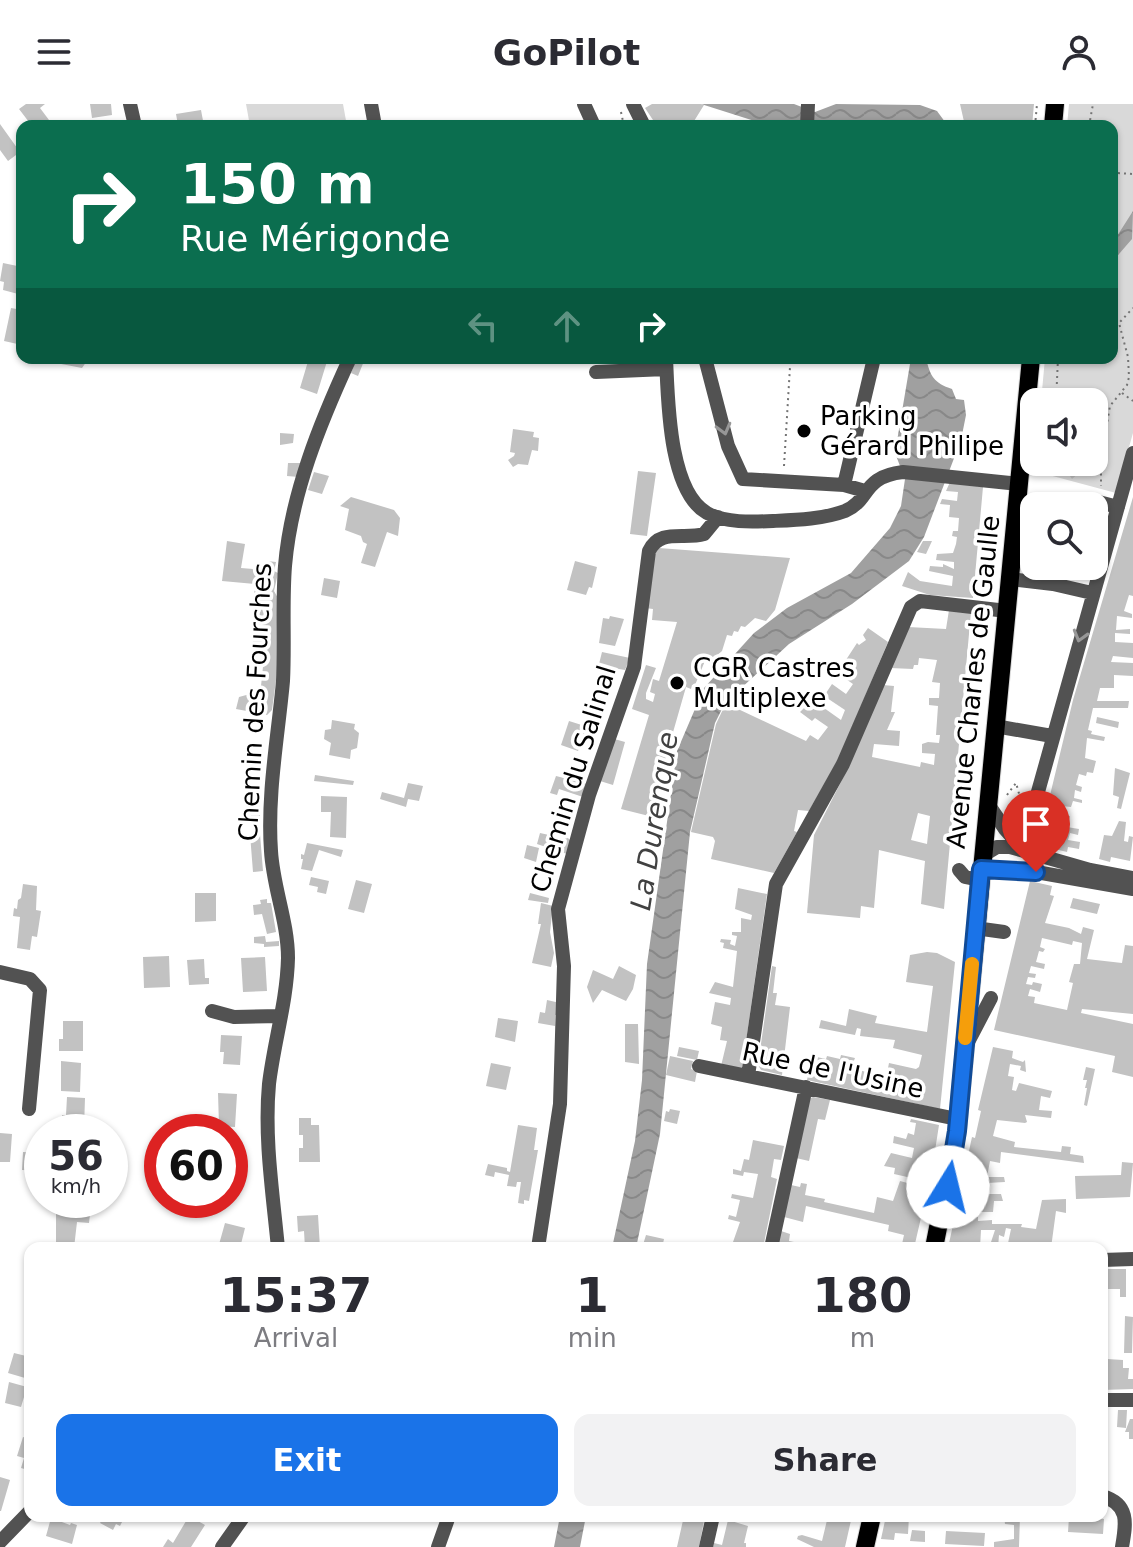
<!DOCTYPE html>
<html lang="en">
<head>
<meta charset="utf-8">
<style>
	body { margin:0; font-family:"DejaVu Sans",sans-serif; background:#f2f2f3; color:#2b2b33; height:100vh; display:flex; flex-direction:column; font-size:30px; white-space:nowrap }
	* { box-sizing:border-box; margin:0 }
	p { font-size:26px; color:#7c7c81 }
	.icon { flex:none; width:44px; height:44px; fill:none; stroke:currentColor; stroke-width:2; stroke-linecap:round; stroke-linejoin:round }
	.map { position:relative; flex:1; overflow:hidden }
	.sheet { position:absolute; left:24px; top:1138px; width:1084px; height:280px; display:flex; flex-direction:column; background:#fff; border-radius:16px; box-shadow:0 2px 6px #0004 }
	.sheet>* { flex:none }
	.guide { position:absolute; left:16px; top:16px; width:1102px; height:244px; border-radius:16px; box-shadow:0 2px 6px #0004; background:#0b6e4f; color:#fff; overflow:hidden }
	.buttons { position:absolute; left:1020px; top:284px; display:grid; gap:16px }
	.buttons a { display:grid; place-items:center; width:88px; height:88px; border-radius:16px; background:#fff; box-shadow:0 2px 6px #0004; font-size:40px }
	.speed { position:absolute; left:24px; top:1010px; display:flex; gap:16px; font-size:40px; font-weight:700; text-align:center }
	.speed>* { display:grid; place-content:center; width:104px; height:104px; border-radius:50%; background:#fff; box-shadow:0 2px 6px #0004; line-height:1 }
	.speed small { font-size:20px; font-weight:400 }
	.speed .limit { border:12px solid #d22; background:#fff; color:#111 }
	.pin { position:absolute; display:grid; place-items:center; width:68px; height:68px; color:#fff; margin:-82px -34px; border-radius:50% 50% 50% 0; rotate:-45deg; box-shadow:0 0 8px #0007 }
	.pin .icon { rotate:45deg }
	.me { position:absolute; width:88px; margin:-44px; rotate:9deg; stroke-linejoin:round; filter:drop-shadow(0 0 6px #0008) }
	.turn { display:flex; align-items:center; gap:28px; height:168px; padding:0 32px; font-size:36px }
	.turn .icon { width:104px; height:104px; stroke-width:2.5 }
	.turn b { display:block; font-size:56px; line-height:68px }
	.lanes { display:flex; align-items:center; height:76px; padding:0 32px; background:#0003; justify-content:center; gap:40px; direction:ltr }
	.lanes .off { opacity:.35 }
	.eta { display:flex; justify-content:space-evenly; align-items:center; height:136px; text-align:center }
	.eta b { font-size:48px; font-weight:700; line-height:56px }
	.button { display:flex; gap:16px; margin-top:auto; padding:16px 32px }
	.button a { flex:1; height:92px; border-radius:16px; background:#1a73e8; color:#fff; font-size:32px; font-weight:700; line-height:92px; text-align:center }
	.button a+a { background:#f2f2f3; color:#2b2b33 }
	header { display:flex; justify-content:space-between; align-items:center; height:104px; padding:0 32px; background:#fff; font-size:36px; font-weight:700 }
	.map>svg:first-child { display:block }
	.green { fill:#d9d9d9 }
	.water { fill:url(#water-waves) }
	.building { fill:#c2c2c2; fill-rule:evenodd }
	.lines { fill:none; stroke-linecap:round; stroke-linejoin:round }
	.major-casing { stroke:#dbdbdb; stroke-width:20 }
	.path { stroke:#747474; stroke-width:2; stroke-dasharray:2 4; stroke-linecap:butt }
	.minor { stroke:#525252; stroke-width:14 }
	.major { stroke:#000; stroke-width:18 }
	.oneway { stroke:#979797 }
	.route-casing { stroke:#114b97; stroke-width:20 }
	.route { stroke:#1a73e8; stroke-width:14 }
	.slow { stroke:#f59e0b; stroke-width:14 }
	.poi-dot { fill:#000; stroke:#fff; stroke-width:3 }
	.labels { text-anchor:middle; stroke-width:7; stroke-linejoin:round; paint-order:stroke }
	.poi-label { font-size:26px; fill:#000; stroke:#fff; text-anchor:start }
	.street-label { font-size:26px; fill:#000; stroke:#fff }
	.water-label { font-size:28px; font-style:italic; fill:#414141; stroke:#fff }
</style>
</head>
<body>
<header><svg class="icon" aria-label="menu" viewBox="0 0 24 24"><path d="M4 6h16M4 12h16M4 18h16"/></svg>GoPilot<svg class="icon" aria-label="person" viewBox="0 0 24 24"><circle cx="12" cy="8" r="4"/><path d="M4 21q1-7 8-7t8 7"/></svg></header>
<div class="map">
<svg width="1133" height="1443" viewBox="0 0 1133 1443">
	<defs>
		<pattern id="water-waves" width="16" height="10" patternUnits="userSpaceOnUse" patternTransform="scale(2)"><rect width="16" height="10" fill="#a0a0a0"/><path d="M0 5q4-4 8 0t8 0" fill="none" stroke="#888"/></pattern>
	</defs>
	<rect width="100%" height="100%" fill="#fff"/>
	<path class="green" d="M246,0H343L347,22H250Z
		M1069,0H1133V329L1116,389L1034,367L1035,358H1094V298H1041L1045,254H1112V22H1067Z"/>
	<path class="water" d="M701,0H794L815,8L836,0L920,1L937,7L948,22H770Z
		M1133,107L1132,135L1112,158V140Z
		M911,254H926C930,272 934,279 952,285L956,295L964,296L966,311L961,336L924,433L909,457L852,500L789,540L725,599L715,619L690,728L660,1030L636,1144H612L635,1037L642,976L647,860L677,647L704,584L754,529L787,504L851,469L890,424L901,402L905,375L895,349Z
		M560,1412H586L580,1443H554Z"/>
	<path class="building" d="M26,0H45L40,4L52,20L32,22L19,5Z
		M90,0H111L112,11L92,14Z
		M652,0H701L704,1L691,22H657L645,4Z
		M960,0H1034L1032,22H965Z
		M201,6L204,22L178,21L176,10Z
		M0,20L20,48L8,57L0,46Z
		M3,159L22,163V191L3,186L4,178L0,177Z
		M11,204L22,206V241L4,237Z
		M58,254H89L82,264L56,259Z
		M309,254H328L317,290L300,284Z
		M357,254L364,257L358,272L351,269Z
		M513,325L534,328L533,333L539,334L538,347L532,346L528,361L518,360L513,363L508,356L514,352L515,349L510,348Z
		M280,329L294,330L293,339L280,341Z
		M288,359H300L299,373L287,372Z
		M1075,360L1080,368L1072,375L1066,366Z
		M638,367L656,369L647,432L630,430Z
		M314,368L329,372L322,390L308,386Z
		M950,378L983,383L973,494L930,491L902,482L908,468L920,477L952,482L953,472L929,467L930,462L943,463V460L954,465V458L936,456L937,450L953,449L956,440L957,433L952,432L953,427H958L959,414L949,413L950,401L940,400L942,395L957,397L958,388L946,387Z
		M351,393L394,406L400,414L398,432L387,428L375,463L361,459L367,440L363,438L361,432L345,426L349,405L340,402Z
		M1133,393V492L1129,491L1124,507L1132,510V514L1117,512L1116,526L1130,525V530L1115,529V538L1133,539V554L1113,552L1111,558L1133,559V572L1114,571V584H1100L1097,597H1129L1128,604H1093L1088,626L1092,627L1091,630L1105,633L1104,637L1087,634L1085,654L1096,657L1093,669L1087,668L1086,672L1079,670L1076,681L1082,683L1081,688L1075,686L1074,694L1082,696V699L1073,697L1071,703L1061,702L1059,710L1070,712L1067,723L1079,725L1078,731L1070,729L1068,736L1080,738L1079,745L1068,743L1067,748L1038,741L1073,596Z
		M227,437L245,440L241,464L265,466L267,457L276,458L274,467L278,469L274,487L278,494L280,546L272,606L267,611L236,605L239,593L250,590L251,584L261,582L265,543L257,546L251,541L256,532L259,502H253L255,480L222,477Z
		M923,437H932L926,450L917,448Z
		M659,444L790,454L775,506L766,517L755,514L745,523L741,522L738,528L734,527L732,532L727,531L722,547L714,554L707,552L695,581H692L691,585L686,583L649,712L621,705L649,611L632,605L646,561L656,564L646,589V595L653,598L655,590L650,588L653,575L659,577L677,518L652,516L653,505L645,504L653,447Z
		M575,457L597,463L592,484L589,483L586,491L567,486Z
		M324,474L340,477L337,494L321,491Z
		M949,506L971,508L944,805L921,800L925,757L879,746L874,804L861,802L860,814L807,809L814,731L843,674L883,581L894,582L891,608H895L887,626L900,627L899,642L874,640L872,653L920,663L921,658L934,661L935,650L922,649V640L928,638L939,639L940,631H936L938,602L929,601V594H939L940,579L932,578L937,556L919,554L918,561H914L913,565L890,564L908,523L946,525ZM918,709L930,712L927,740L911,736Z
		M610,512L624,515L615,542L599,539L603,514L609,515Z
		M868,524L888,538L839,654L809,707L798,706L794,727L797,728L774,769L711,755L715,737L713,733L691,728L716,620L726,599L735,604L737,601L740,602L738,605L806,637L810,631L818,636L828,623L815,614L812,617L800,608L806,602L803,599L806,596L814,602L817,599L841,616L845,606L824,592L832,580L846,590L853,580L827,562L832,555L842,562L857,539L859,541L866,536L863,531Z
		M602,548L630,554L625,566L613,564V568L598,564Z
		M1097,613L1119,618L1118,624L1096,619Z
		M332,616L355,620L354,625L359,629L357,644L351,646L350,655L329,651L331,639L324,635L325,626L331,625Z
		M569,617L588,623L578,647L561,641Z
		M611,634L625,638L613,681L600,677Z
		M1115,664L1130,669L1121,705L1117,704L1119,693L1113,691Z
		M315,671L354,677L353,681L314,677Z
		M556,672L587,680L583,693L559,685L557,691L550,689Z
		M408,679L423,682L419,697L408,695L406,703L380,695L382,688L404,694Z
		M321,692L347,693L346,734L330,733L331,708H321Z
		M252,698L260,699V712H251Z
		M1119,717L1126,718L1124,737L1128,738L1129,732L1133,733L1130,757L1111,753L1110,758L1099,755L1104,731L1112,732Z
		M560,726L571,737L567,750L537,740L540,729L549,731L550,727Z
		M250,730H260L263,767L253,768Z
		M307,739L343,746L341,753L319,746L312,767L301,765L303,755H301V750L304,751Z
		M527,741L539,744L536,758L524,754Z
		M311,773L329,777L326,790L317,788L318,783L309,781Z
		M356,776L372,780L364,809L348,805Z
		M1030,777L1052,782L1050,791L1054,792L1045,819L1069,824L1081,830L1083,823L1094,826L1087,855L1122,859L1125,841L1133,842V910L1082,905L1081,909L1133,920V973L1112,968L1115,952L994,926ZM1042,834L1072,841L1073,837L1082,839L1080,860H1074L1069,878L1073,879L1067,906L1034,899L1035,893L1028,892L1030,885L1040,888L1042,880L1033,878L1032,881L1026,880L1028,873L1035,874L1036,870L1029,869L1031,862L1044,865L1045,860L1036,858L1039,847L1043,848L1045,845L1040,843Z
		M23,780L37,782L36,806L41,807L37,833L32,832L30,846L17,844L20,813L13,812L14,804L17,805L18,796L21,794Z
		M738,784L767,790L742,966L721,962L727,937L720,936L722,923L711,920L715,898L730,901L731,894L709,889L715,878L733,883L737,847L723,844L724,839L720,838L721,835L731,836L730,840L735,842L737,832L732,831V828H741V814L751,816L752,811L735,805Z
		M195,789H216V817L195,818Z
		M530,789L549,794L548,799L528,796Z
		M1073,794L1100,800L1097,810L1070,804Z
		M267,795V799H271L276,828L267,830L262,810L254,811L253,801L261,800L260,796Z
		M541,799L553,802L550,828L554,849L551,863L532,859L541,820H538Z
		M265,832L266,838L279,837V842L264,843V840L254,839V833Z
		M927,848L937,849L955,858L940,1005L807,976L812,952L826,955L827,952L840,955L841,951L855,954L853,959L858,960L856,965L886,974L889,959L916,965L919,963L922,951L893,944L895,936L860,932L861,925L857,924L855,931L819,924L821,916L846,922L849,905L877,912L875,919L927,928L933,882L906,878L910,851Z
		M169,852L170,883L144,884L143,853Z
		M265,853L267,887L243,888L241,854Z
		M204,855L205,874H209V880L189,881L187,856Z
		M619,862L636,871L633,885L626,897L602,886L593,899L587,883L593,866L613,875Z
		M772,862L776,863L773,889H777L775,901L790,903L782,971L761,966L758,961Z
		M547,896L560,899V912L555,911V922L538,919L540,908L545,909Z
		M498,914L518,917L515,938L495,933Z
		M63,917H83V947H59V935H63Z
		M625,920H638L639,960L625,958Z
		M221,931L242,932L240,961L223,960L224,948H220Z
		M679,943L699,947L697,956L677,952Z
		M993,943L1013,947L1012,954L1023,958L1025,956L1026,968L1020,966L1021,962L1010,960L1008,972L1014,973L1012,986L1016,987L1019,979L1052,987L1050,994L1041,992L1039,1006L1052,1007L1051,1014L1025,1011L1027,1018L1025,1019L997,1016L993,1032L1015,1038L1014,1043L1061,1048L1062,1042L1071,1043L1070,1050L1083,1052L1084,1059L1001,1048L1000,1059L990,1057L987,1073H1004L1005,1078L987,1079V1090H1001L1003,1097H994L993,1108H971L970,1113H978V1117L992,1116V1120H1022L1021,1123L1036,1125L1042,1096L1066,1095V1109L1056,1107L1051,1144H1007L1011,1125L1006,1124L1004,1133L999,1131L998,1144H989L995,1126H981L980,1144H948L972,1033L975,1034L981,1007L978,1006Z
		M670,952L693,957L691,965L697,967L695,978L666,971Z
		M61,957L81,959L80,988L61,987Z
		M491,959L511,963L506,986L486,982Z
		M1086,963L1095,965L1087,1002L1084,1001L1087,984H1085L1087,976H1083Z
		M218,989L237,990L235,1023L219,1022Z
		M67,993L85,994L84,1024L67,1023L62,1019V1011H66Z
		M813,993L830,996L825,1016L818,1015L809,1057L796,1054L809,995Z
		M670,1005L680,1007L677,1020L664,1017L666,1007L669,1008Z
		M299,1014H311V1021H319L320,1058H299V1044H303V1031H299Z
		M911,1015L939,1021L932,1066L914,1144H893L895,1138L902,1140L904,1131L888,1127L889,1121L806,1102L803,1118L784,1113L791,1081L800,1083L801,1079L807,1080L805,1091L825,1095L824,1098L874,1109L877,1093L893,1097L900,1077L915,1081L916,1075L894,1070L895,1064L884,1062L891,1049L912,1054L914,1044L893,1039L894,1032L906,1035L908,1029L914,1031L916,1019L910,1018Z
		M518,1021L537,1024L534,1046H538L529,1097L524,1096V1100L518,1099L521,1078H517L516,1083L507,1082L509,1071L495,1068L494,1073L485,1071L488,1060L507,1064V1067L510,1068Z
		M0,1029L12,1030L10,1058H0Z
		M753,1036L784,1042L781,1056L774,1055L771,1073L777,1075L763,1144H741L742,1139L733,1138L740,1118L728,1115L729,1111L736,1113L740,1096L731,1094L732,1090L753,1094L758,1070L744,1068L743,1072L733,1070V1065L741,1067L744,1055L749,1056Z
		M23,1048L42,1049V1067L22,1066Z
		M1122,1058L1133,1059L1130,1093L1076,1095L1075,1072L1121,1071Z
		M56,1099H64V1105L76,1106L77,1100L91,1101L89,1119L77,1118L74,1144H56Z
		M318,1111L320,1144H305L304,1127L298,1128L297,1112Z
		M225,1119L245,1124L240,1144H218Z
		M781,1127L790,1130L789,1137L799,1139L798,1144H777Z
		M646,1131L664,1135L662,1144H642Z
		M1102,1165H1126V1193H1120V1185H1108V1193L1102,1192Z
		M1125,1212L1133,1213L1132,1249H1124Z
		M1102,1248H1108L1107,1255L1123,1256V1264H1129L1128,1275H1133V1285L1102,1286Z
		M14,1249L30,1253L25,1274L8,1269Z
		M9,1278L27,1283L21,1303L5,1299Z
		M1118,1306H1127L1126,1324L1117,1323Z
		M1130,1315H1133V1335H1129V1328H1125Z
		M23,1333L30,1335L28,1366L21,1364L24,1354L17,1352Z
		M0,1373L10,1376L1,1407H0Z
		M104,1412H125L120,1422L116,1420L113,1426L100,1419Z
		M189,1412L205,1421L191,1443H163L168,1435L173,1439Z
		M684,1412H705L699,1443H677Z
		M828,1412H852L845,1443H814L797,1435L798,1432L802,1431L822,1437Z
		M886,1412H909L908,1430L895,1429L894,1436L881,1435Z
		M1004,1412H1020L1019,1443H994V1438L1014,1435V1421L1005,1420Z
		M1083,1412L1104,1415L1103,1430L1068,1428L1069,1413Z
		M51,1414L70,1421L71,1419L77,1421L72,1440L46,1432Z
		M728,1416L748,1422L744,1439H746V1443H713L714,1439L722,1441Z
		M912,1426L925,1427V1438L910,1437Z
		M946,1427L985,1429L984,1442L945,1440Z"/>
	<g class="lines">
		<defs>
			<path id="major" d="M1053,22L1055,0
				M934,1144L957,1027L1031,254
				M865,1443L872,1412"/>
		</defs>
		<use href="#major" class="major-casing"/>
		<path class="path" d="M621,8L624,22
			M1035,22L1037,0
			M1089,22L1093,0
			M1112,59L1117,69L1112,82
			M1118,69L1133,70
			M1122,289L1133,297
			M1056,298L1058,254
			M1094,343L1105,331L1110,302L1127,281L1129,273L1128,253L1119,219L1133,204
			M1094,354L1101,363V382
			M784,362L790,263
			M1007,691L1016,679L1020,693"/>
		<path class="minor" d="M130,0L135,22
			M371,0L375,22
			M584,0L594,22
			M633,0L644,22
			M807,22L808,0
			M666,254C668,293 668,387 707,409C725,419 752,418 773,417C795,416 824,415 845,407C871,396 861,373 903,368L1019,380
			M705,254L728,342L743,375L844,381L865,387
			M596,268L666,265
			M844,381L874,254
			M1077,402L1087,395L1118,403
			M1010,475L1053,480L1092,489
			M995,622L1052,632
			M988,700L1005,725L1022,744
			M1010,743L1027,727L1133,349
			M982,752L997,743H1010L1090,766L1133,774
			M981,765L1036,768L1133,785
			M959,766L965,773L980,776
			M975,824L1004,828
			M0,868L30,875L40,886L29,1005
			M212,907L234,913L281,912
			M967,940L991,894
			M699,962L957,1015
			M748,972L776,780L843,660L911,503L920,497L1007,507
			M278,1144C273,1091 264,1034 269,980C274,938 287,897 288,854C288,818 273,783 271,747C267,690 278,633 283,577C285,539 282,500 285,462C291,390 320,319 350,254
			M538,1144L560,1000L564,862L558,805L589,691L634,563L649,447C660,424 684,436 704,430L718,413
			M771,1144L806,983
			M1102,1156L1133,1155
			M1102,1296H1133
			M1102,1392C1130,1400 1126,1420 1122,1443
			M0,1438L30,1407
			M222,1443L244,1412
			M438,1443L449,1412
			M706,1443L713,1412"/>
		<use href="#major" class="major"/>
	</g>
	<defs><path id="oneway-chevron" d="M-2-3.5L2.5 0L-2 3.5" fill="none" stroke-width="1.6" stroke-linecap="round" stroke-linejoin="round" transform="scale(2)"/></defs>
	<g class="oneway">
		<use href="#oneway-chevron" transform="translate(724 325) rotate(75)"/>
		<use href="#oneway-chevron" transform="translate(1080 532) rotate(106)"/>
	</g>
	<g class="lines">
		<defs>
			<path id="route" d="M948,1083L957,1027L981,765L1036,768"/>
		</defs>
		<use href="#route" class="route-casing"/>
		<use href="#route" class="route"/>
		<path class="slow" d="M965,934L972,860"/>
	</g>
	<g class="poi-dot">
		<circle cx="804" cy="327" r="8"/>
		<circle cx="677" cy="579" r="8"/>
	</g>
	<g class="labels">
		<g class="poi-label">
			<text x="820" y="321">Parking<tspan x="820" dy="30">Gérard Philipe</tspan></text>
			<text x="693" y="573">CGR Castres<tspan x="693" dy="30">Multiplexe</tspan></text>
		</g>
		<g class="street-label">
			<text transform="translate(973 578) rotate(-84)" y="9">Avenue Charles de Gaulle</text>
			<text transform="translate(255 598) rotate(-87)" y="9">Chemin des Fourches</text>
			<text transform="translate(573 675) rotate(-73)" y="9">Chemin du Salinal</text>
			<text transform="translate(833 966) rotate(12)" y="9">Rue de l'Usine</text>
		</g>
		<g class="water-label">
			<text transform="translate(654 717) rotate(-81)" y="10">La Durenque</text>
		</g>
	</g>
</svg>
<div class="buttons">
<a><svg class="icon" aria-label="sound" viewBox="0 0 24 24"><path d="M4 9h4l5-4v14l-5-4H4zM17 9q2 3 0 6"/></svg></a>
<a><svg class="icon" aria-label="search" viewBox="0 0 24 24"><circle cx="10" cy="10" r="6"/><path d="M15 15l6 6"/></svg></a>
</div>
<div class="speed"><div>56<small>km/h</small></div><div class="limit">60</div></div>
<div class="pin" style="left:1036px;top:768px;background:#d93025"><svg class="icon" aria-label="arrive" viewBox="0 0 24 24"><path d="M6 21V4h12l-3 4 3 4H6"/></svg></div>
<svg class="me" style="left:948px;top:1083px" viewBox="-20 -20 40 40"><circle r="19" fill="#fff"/><path d="M0-13L10 11 0 6-10 11z" fill="#1a73e8"/></svg>
<div class="guide">
<div class="turn"><svg class="icon" aria-label="right" viewBox="0 0 24 24"><path d="M7 20v-9h11M14 6l5 5-5 5"/></svg><div><b>150 m</b>Rue Mérigonde</div></div>
<div class="lanes"><svg class="icon off" aria-label="left" viewBox="0 0 24 24"><path d="M17 20v-9H6M10 6l-5 5 5 5"/></svg><svg class="icon off" aria-label="ahead" viewBox="0 0 24 24"><path d="M12 20V5M6 11l6-6 6 6"/></svg><svg class="icon" aria-label="right" viewBox="0 0 24 24"><path d="M7 20v-9h11M14 6l5 5-5 5"/></svg></div>
</div>
<section class="sheet">
<div class="eta">
<div><b>15:37</b><p>Arrival</p></div>
<div><b>1</b><p>min</p></div>
<div><b>180</b><p>m</p></div>
</div>
<div class="button"><a>Exit</a><a>Share</a></div>
</section>
</div>
</body>
</html>
